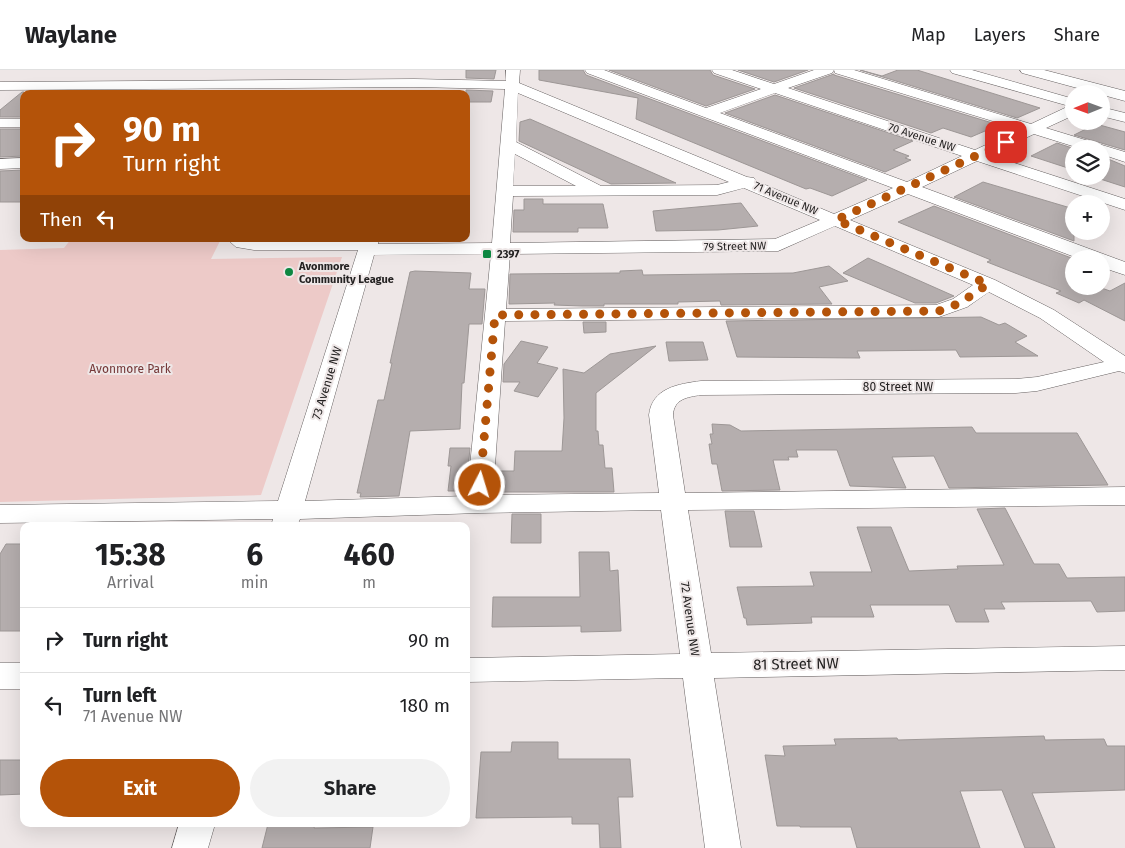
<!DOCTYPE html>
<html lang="en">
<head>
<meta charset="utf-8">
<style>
	body { margin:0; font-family:"Fira Sans",sans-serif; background:#f2f2f2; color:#202124; height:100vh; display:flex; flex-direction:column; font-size:19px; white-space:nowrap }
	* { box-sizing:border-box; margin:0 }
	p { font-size:16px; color:#757577 }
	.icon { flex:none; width:28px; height:28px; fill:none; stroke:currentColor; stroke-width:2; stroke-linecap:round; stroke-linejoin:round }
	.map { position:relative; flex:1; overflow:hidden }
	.sheet { position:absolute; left:20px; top:452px; width:450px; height:305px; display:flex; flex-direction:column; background:#fff; border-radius:10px; box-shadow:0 5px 20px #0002 }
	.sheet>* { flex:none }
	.banner { position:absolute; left:20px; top:20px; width:450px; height:152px; border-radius:10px; box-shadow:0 5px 20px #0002; background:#b45309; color:#fff; overflow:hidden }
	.needle { width:32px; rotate:269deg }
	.controls { position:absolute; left:1065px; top:15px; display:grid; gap:10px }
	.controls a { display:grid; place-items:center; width:45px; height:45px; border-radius:50%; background:#fff; box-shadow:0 5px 20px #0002; font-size:25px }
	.pin { position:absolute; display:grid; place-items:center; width:42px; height:42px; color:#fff; margin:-21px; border-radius:10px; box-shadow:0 2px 8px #0006 }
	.me { position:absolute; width:55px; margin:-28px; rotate:5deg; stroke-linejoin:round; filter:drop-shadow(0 0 4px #0008) }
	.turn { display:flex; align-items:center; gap:18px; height:105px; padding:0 20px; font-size:22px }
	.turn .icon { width:65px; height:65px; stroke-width:2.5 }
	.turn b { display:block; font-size:35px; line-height:42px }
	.then { display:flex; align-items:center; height:48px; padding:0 20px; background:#0003; gap:10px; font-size:19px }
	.eta { display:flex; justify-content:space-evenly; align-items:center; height:85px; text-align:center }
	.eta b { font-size:30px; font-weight:700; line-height:35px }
	.button { display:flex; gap:10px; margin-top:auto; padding:10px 20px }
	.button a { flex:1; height:58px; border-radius:30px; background:#b45309; color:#fff; font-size:20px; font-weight:700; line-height:58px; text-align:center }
	.button a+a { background:#f2f2f2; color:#202124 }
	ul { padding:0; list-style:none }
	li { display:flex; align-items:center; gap:15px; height:65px; padding:0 20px; border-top:1px solid #e0e0e0 }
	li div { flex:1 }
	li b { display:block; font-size:19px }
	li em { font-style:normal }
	header { display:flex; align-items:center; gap:30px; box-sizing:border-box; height:70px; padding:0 25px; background:#fff; border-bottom:1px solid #e0e0e0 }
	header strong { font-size:24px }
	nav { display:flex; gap:28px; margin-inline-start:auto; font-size:18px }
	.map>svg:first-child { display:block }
	.green { fill:#edcac8 }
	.building { fill:#b5aeae; stroke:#9d9796 }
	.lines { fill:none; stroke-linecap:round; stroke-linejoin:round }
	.minor-casing { stroke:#676262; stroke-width:1 }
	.major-casing { stroke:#676262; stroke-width:1 }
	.minor { fill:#fff; fill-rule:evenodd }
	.major { fill:#fff; fill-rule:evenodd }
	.route { stroke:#b45309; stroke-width:9; stroke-dasharray:0 16.2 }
	.poi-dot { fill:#0d8741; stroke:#eee7e7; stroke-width:2 }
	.labels { text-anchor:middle; stroke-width:4; stroke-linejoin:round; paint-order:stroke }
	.far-street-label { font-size:11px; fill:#242222; stroke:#eee7e7 }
	.far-poi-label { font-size:11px; font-weight:bold; fill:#242222; stroke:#eee7e7; text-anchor:start }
	.park-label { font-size:12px; fill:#753838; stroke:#eee7e7 }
	.street-label { font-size:12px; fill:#242222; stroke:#eee7e7 }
	.near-street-label { font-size:15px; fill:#242222; stroke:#eee7e7 }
</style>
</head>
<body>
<header>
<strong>Waylane</strong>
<nav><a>Map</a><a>Layers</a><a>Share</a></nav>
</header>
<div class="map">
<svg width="1125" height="778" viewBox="0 0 1125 778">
	<rect width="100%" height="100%" fill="#eee7e7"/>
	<path class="green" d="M71,169H221L211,189L342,187L261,425L0,432V180L64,178Z"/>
	<path class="building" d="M466,0H496L494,9L466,8Z
		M539,0H583L586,5L867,110L832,126L810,118L806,119L636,49L638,28L539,10Z
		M609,0H710L713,5L755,19L706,36Z
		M738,0H808L774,12Z
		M860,0L882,6L898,0H917L1040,38L1017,48Z
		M834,4V5L999,55L971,67L943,58L931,63L794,18Z
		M466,20L493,21L491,32H466Z
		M22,22H24V47H0V40Z
		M775,25L913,71L893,80L909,86L905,88L911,90L885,102L725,43Z
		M530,49L628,92L676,113L611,114L519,71L520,52Z
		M1096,54L1125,62V80L1074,65Z
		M0,59H24V86L0,87Z
		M1057,73L1075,79L1074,100L1031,86Z
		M1101,86L1125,96V117L1091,106H1101Z
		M24,100V132H0V101Z
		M983,112L1074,139V171L954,127Z
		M524,129H543V134H603L608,158H578V162H513L514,140H524Z
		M741,133L758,156L718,160L656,161L653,141Z
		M934,136L1074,189V216H1096L1110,221L1125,213V251L1084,230L1079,233L1056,223L1061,221L987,192L991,190L898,152Z
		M868,188L893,199L954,226L936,233H915L843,203Z
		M829,196L848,211L819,217L832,234L721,235L720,231L678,232V234H604V236H582L554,235L555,233L509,234L510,204L620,203V201L642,200L643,205L793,203Z
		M415,201L471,203L469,219H485L482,254H469L464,313H462L460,359L410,361L399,426L360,427L361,423H357L378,330H384L392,293H390L410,202Z
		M981,247L999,255L1005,253L1027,266L1015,272L1038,286L960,287L956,280L857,281L860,288L737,287L726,251Z
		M583,252H606V262L584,263Z
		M521,271L548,277L537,293L558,298L538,327L514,321L520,312H503L504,294Z
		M666,272H703L708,290L669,291Z
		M656,276L596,323V361H598L599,375H603L605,398H612L614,422H495L497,401H514L515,381H562L564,348L563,299L584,303L610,284Z
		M712,354L730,355L741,361L972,357L976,363H1077L1108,415L949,418L934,386L892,387L906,418L850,416L837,380H796L798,387H788L789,390H773L780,420L722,421L717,394H712L709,374H712L710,364H713Z
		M450,378H470L466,421H448L451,396H448Z
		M1005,438L1034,494H1059L1067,508L1125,507V541L1097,542L1091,531L1001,532L1005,539H984L989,552H956L949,535H870L874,547H811L812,553L747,555L746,548H744L737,517L814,516L810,502H872L857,457H891L909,501L958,499L957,496L1004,495L977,439Z
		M725,441H754L762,477H730Z
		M512,444H541V473H511Z
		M6,474H24V561H0V484Z
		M579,482H609L610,501L618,500L621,561L581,562V556L492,557L493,527H580Z
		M1044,666L1045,670L1104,669L1107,676H1125V720L1032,723L1055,778H1025L1002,720L960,721L980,778H857L851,757H800V756H777L765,685L785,686L783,676L836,675L834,669L897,668L898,670Z
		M512,672H558V689H630L633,727H618L621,778H600L599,754H572V747L476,748L481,682H511Z
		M0,690H24V724L0,725Z
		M268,754H315L314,758L373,757L370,778H262Z"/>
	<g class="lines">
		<defs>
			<path id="minor" d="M506,0H520L519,13L747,107L754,108L756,111L834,144L893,118L587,3L585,0H604L706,38L761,19L714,3L712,0H732L774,14L814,0H854L1031,54L1069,36L952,3L950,0H972L1074,29V45L1046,58L1125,82V92L1101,84V79H1082L1034,64L990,85L1125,129V140L977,91L922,117L1125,192V205L1101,197V189H1080L908,124L850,150L995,210L1054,240L1125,286V303L1119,301L1037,321L1016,323L701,325C687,327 674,329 673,345L685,423L1125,417V435L688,440L711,583L1125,576V600L714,608L741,778H705L683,608L466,612V588L680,584L661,440L479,443L300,449L297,456H271L273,449L0,453V435L278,431L358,180H254L236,177L227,169H379L378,174L492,173L505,19L414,17L0,20V12L414,9L506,11ZM834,0L835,3L1019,59L975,80L788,18L832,3ZM518,23L729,112L717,115L601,116L516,72ZM775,23L962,86L907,112L720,43ZM515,84L576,116H513ZM744,118L820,150L775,169L510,173L513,126L717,125ZM835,156L973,215L953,229L936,235L506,239L510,184L778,181ZM491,184L467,426L305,431L374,185ZM989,222L1040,248L1104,292L1037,307L1016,309L701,311C678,314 652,318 649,345L659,423L493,425L505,251L939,247L967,237Z
				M1101,37L1125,43V52L1101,46Z
				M0,49H24V57H0Z
				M24,88V98L0,99V89Z
				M0,593H24V619H0Z
				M179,754H215L208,778H172Z"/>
			<path id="major" d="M1020,0H1044L1125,21V31L1022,3Z"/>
		</defs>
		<use href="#minor" class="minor-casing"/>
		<use href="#major" class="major-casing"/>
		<use href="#minor" class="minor"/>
		<use href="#major" class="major"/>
	</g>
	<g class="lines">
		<path class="route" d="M480,415L495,245L939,241L960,233L988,214L836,150L1006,72"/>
	</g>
	<g class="poi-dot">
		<rect x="482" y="179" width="10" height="10" rx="2.5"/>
		<circle cx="289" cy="202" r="5"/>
	</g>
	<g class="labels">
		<g class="far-street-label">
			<text transform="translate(922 67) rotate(18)" y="4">70 Avenue NW</text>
			<text transform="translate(786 128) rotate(23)" y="4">71 Avenue NW</text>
			<text transform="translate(735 176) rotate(-1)" y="4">79 Street NW</text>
		</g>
		<g class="far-poi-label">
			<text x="497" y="188">2397</text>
			<text x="299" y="200">Avonmore<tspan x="299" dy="13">Community League</tspan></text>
		</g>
		<g class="park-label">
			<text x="130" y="303">Avonmore Park</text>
		</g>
		<g class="street-label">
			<text transform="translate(327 313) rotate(-73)" y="4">73 Avenue NW</text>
			<text x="898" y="321">80 Street NW</text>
			<text transform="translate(690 549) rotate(82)" y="4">72 Avenue NW</text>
		</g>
		<g class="near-street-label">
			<text transform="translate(796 594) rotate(-1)" y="5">81 Street NW</text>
		</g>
	</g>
</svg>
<div class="controls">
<a><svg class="needle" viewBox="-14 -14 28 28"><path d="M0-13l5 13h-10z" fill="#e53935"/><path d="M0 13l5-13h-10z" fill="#757577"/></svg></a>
<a><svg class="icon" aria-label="layers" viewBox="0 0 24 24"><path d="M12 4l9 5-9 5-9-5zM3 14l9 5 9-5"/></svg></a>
<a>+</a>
<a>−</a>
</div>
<div class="pin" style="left:1006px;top:72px;background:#d93025"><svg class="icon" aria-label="arrive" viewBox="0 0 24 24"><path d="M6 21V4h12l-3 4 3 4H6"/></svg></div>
<svg class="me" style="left:480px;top:415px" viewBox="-20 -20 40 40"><circle r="17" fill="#b45309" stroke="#fff" stroke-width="3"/><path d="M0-11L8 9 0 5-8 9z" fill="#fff"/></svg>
<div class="banner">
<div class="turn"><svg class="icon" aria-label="right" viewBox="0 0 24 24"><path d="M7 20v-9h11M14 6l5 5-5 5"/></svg><div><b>90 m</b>Turn right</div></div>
<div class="then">Then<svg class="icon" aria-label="left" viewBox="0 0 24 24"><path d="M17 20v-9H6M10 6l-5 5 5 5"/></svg></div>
</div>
<section class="sheet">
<div class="eta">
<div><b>15:38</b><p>Arrival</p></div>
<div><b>6</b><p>min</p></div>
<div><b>460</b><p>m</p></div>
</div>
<ul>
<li><svg class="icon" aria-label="right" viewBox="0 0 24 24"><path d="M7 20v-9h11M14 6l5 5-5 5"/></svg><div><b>Turn right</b></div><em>90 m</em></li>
<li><svg class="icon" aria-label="left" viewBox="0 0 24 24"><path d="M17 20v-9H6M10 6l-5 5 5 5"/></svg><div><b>Turn left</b><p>71 Avenue NW</p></div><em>180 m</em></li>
</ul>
<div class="button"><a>Exit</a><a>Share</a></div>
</section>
</div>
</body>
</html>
